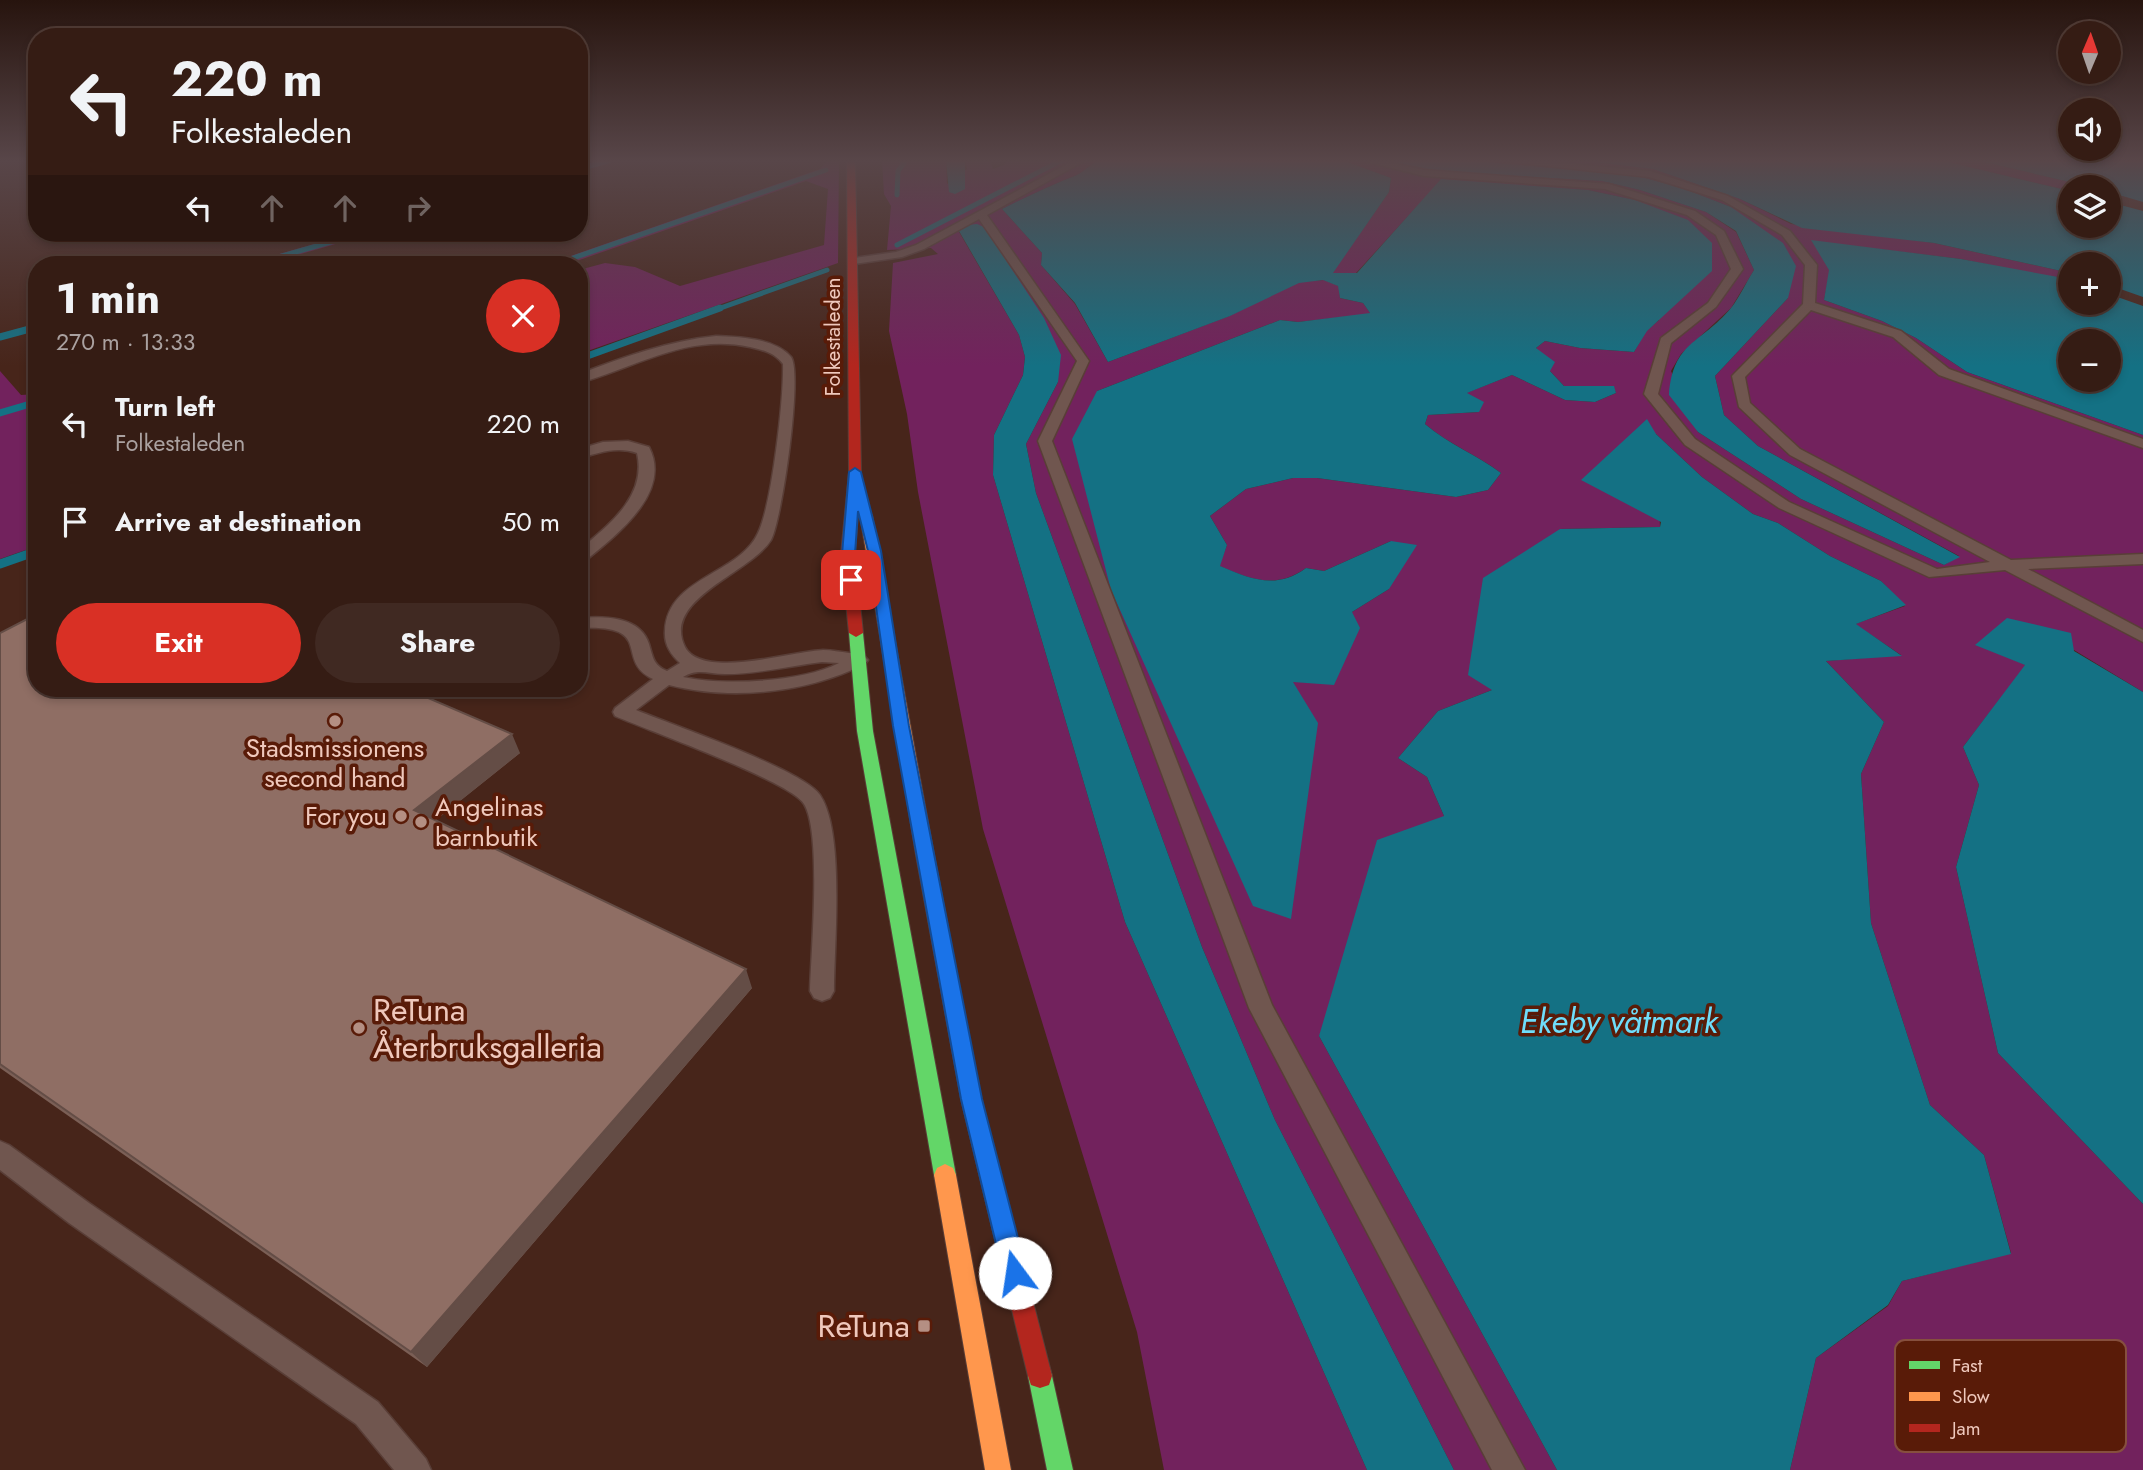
<!DOCTYPE html>
<html lang="en">
<head>
<meta charset="utf-8">
<style>
	body { margin:0; font-family:Jost,sans-serif; background:#402922; color:#f1f3f6; height:100vh; display:flex; flex-direction:column; font-size:26px; white-space:nowrap }
	* { box-sizing:border-box; margin:0 }
	p { font-size:23px; color:#aaa1a0 }
	.icon { flex:none; width:38px; height:38px; fill:none; stroke:currentColor; stroke-width:2; stroke-linecap:round; stroke-linejoin:round }
	.map { position:relative; flex:1; overflow:hidden }
	.side { position:absolute; left:28px; top:256px; width:560px; height:441px; display:flex; flex-direction:column; background:#351c14; border-radius:28px; box-shadow:0 4px 10px #0003,0 0 0 2px #4f3a34 }
	.side>* { flex:none }
	.banner { position:absolute; left:28px; top:28px; width:560px; height:214px; border-radius:28px; box-shadow:0 4px 10px #0003,0 0 0 2px #4f3a34; background:#351c14; color:#f1f3f6; overflow:hidden }
	.needle { width:46px; rotate:2deg }
	.tools { position:absolute; left:2058px; top:21px; display:grid; gap:14px }
	.tools a { display:grid; place-items:center; width:63px; height:63px; border-radius:50%; background:#351c14; box-shadow:0 4px 10px #0003,0 0 0 2px #4f3a34; font-size:35px }
	.pin { position:absolute; display:grid; place-items:center; width:60px; height:60px; color:#fff; margin:-30px; border-radius:14px; box-shadow:0 4px 10px #0006 }
	.me { position:absolute; width:77px; margin:-38px; rotate:346deg; stroke-linejoin:round; filter:drop-shadow(0 0 5px #0008) }
	.turn { display:flex; align-items:center; gap:24px; height:147px; padding:0 28px; font-size:32px }
	.turn .icon { width:91px; height:91px; stroke-width:2.5 }
	.turn b { display:block; font-size:49px; line-height:60px }
	.lanes { display:flex; align-items:center; height:66px; padding:0 28px; background:#0003; justify-content:center; gap:35px; direction:ltr }
	.lanes .off { opacity:.35 }
	.round { display:grid; place-items:center; flex:none; width:74px; height:74px; border-radius:37px; background:#402922 }
	.overview { display:flex; align-items:center; justify-content:space-between; height:119px; padding:0 28px }
	h1 { font-size:42px; font-weight:700; line-height:52px }
	.action { display:flex; gap:14px; margin-top:auto; padding:14px 28px }
	.action a { flex:1; height:80px; border-radius:42px; background:#d93025; color:#fff; font-size:28px; font-weight:700; line-height:80px; text-align:center }
	.action a+a { background:#402922; color:#f1f3f6 }
	ul { padding:0; list-style:none }
	li { display:flex; align-items:center; gap:21px; height:98px; padding:0 28px }
	li div { flex:1 }
	li b { display:block; font-size:26px }
	li em { font-style:normal }
	.map>svg:first-child { display:block }
	.green { fill:#72225d }
	.water { fill:#147184; fill-rule:evenodd }
	.lines { fill:none; stroke-linecap:round; stroke-linejoin:round }
	.stream-far2 { stroke:#147184; stroke-width:5 }
	.stream-far1 { stroke:#147184; stroke-width:7 }
	.stream { stroke:#147184; stroke-width:9 }
	.lane-casing { stroke:#593e37; stroke-width:3 }
	.fast-casing { stroke:#593e37; stroke-width:2 }
	.slow-casing { stroke:#593e37; stroke-width:2 }
	.jam-casing { stroke:#593e37; stroke-width:2 }
	.lane { fill:#70564f; fill-rule:evenodd }
	.fast { fill:#63d668; fill-rule:evenodd }
	.slow { fill:#ff974d; fill-rule:evenodd }
	.jam { fill:#b3261e; fill-rule:evenodd }
	.wall { fill:#7b5f56 }
	.shaded-wall { fill:#644d46 }
	.building { fill:#8f6e64; stroke:#644d46; stroke-width:2 }
	.route { fill:#1a73e8; stroke:#114b97; stroke-width:2 }
	.poi-dot { fill:#b48f83; stroke:#591b08; stroke-width:2.5 }
	.labels { text-anchor:middle; stroke-width:7; stroke-linejoin:round; paint-order:stroke }
	.far-street-label { font-size:21px; fill:#efc8bc; stroke:#591b08 }
	.poi-label { font-size:26px; fill:#efc8bc; stroke:#591b08 }
	.near-poi-label { font-size:32px; fill:#efc8bc; stroke:#591b08; text-anchor:start }
	.near-water-label { font-size:33px; font-style:italic; fill:#6eddfa; stroke:#591b08 }
	.key { fill:#591b08; stroke:#864f3e; stroke-width:2 }
	.key-label { font-size:19px; fill:#efc8bc }
</style>
</head>
<body>
<div class="map">
<svg width="2143" height="1470" viewBox="0 0 2143 1470">
	<rect width="100%" height="100%" fill="#47251a"/>
	<path class="green" d="M828,160H839L838,263L579,354V270L605,263L635,267L680,286L824,245L828,189L806,181L568,264H535L565,258L820,169Z
		M882,160H946L947,184L967,169L965,160H990L993,169L1004,165L1009,160H1100C1090,164 1085,171 1077,175C1051,185 1027,197 1002,209L1042,253L1041,265L1075,304L1108,362L1229,316L1299,282L1324,280L1339,286L1340,298L1363,303L1371,314L1298,322L1280,320L1097,391L1292,682L1352,612L1389,589L1391,541L1324,571L1306,568C1275,590 1251,579 1219,566L1227,545L1210,516L1246,489L1293,478H1317L1456,497L1488,490L1501,473C1476,454 1448,444 1425,424L1428,415L1479,412L1466,393L1512,375L1565,400L1595,402L1616,393L1613,386H1564L1550,371L1536,348L1545,341L1580,348L1634,352L1646,331L1659,320L1635,200L1588,190L1441,180L1356,273H1332L1389,192L1391,178L1342,160H1384L1444,172L1602,181L1640,190L1706,212L1736,232L1754,270L1731,308L1681,354L1671,371L1698,432L1801,499L1944,565L1959,556L1758,446L1724,415L1715,376L1788,298L1731,207L1682,188L1634,175L1464,160H1579L1653,169L1740,199L1791,224L1934,243L2070,273V281L1961,259L1812,241L1830,270L1824,300L1882,321L1916,338L1967,372L2143,435V692L2074,650L1976,644L2026,665L1963,747L1979,785L1956,867L1998,1053L2143,1204V1470H1790L1816,1358L1888,1306L1902,1281L2011,1253L1984,1155L1930,1105L1871,923L1861,774L1884,722L1826,661L1901,655L1855,624L1905,606L1881,581L1830,556L1778,523L1753,514L1702,477L1656,434L1660,527L1560,529L1492,690L1438,711L1398,758L1427,777L1444,816L1319,1036L1557,1470H1454L1275,1120L1202,947L1036,493L1026,444L1058,382L967,225L959,232L1019,335L1025,357L1023,375L994,435L993,475L1125,922L1367,1470H1164L1137,1332L983,829L918,492L907,414L889,331L893,263L938,254L931,248L887,250L891,206L884,194Z
		M1940,160H1976L2091,187H2070V191Z
		M353,233H374L266,264H244Z
		M0,371L21,395L37,394V546L0,559Z"/>
	<path class="water" d="M946,160H965V189L955,194L949,192Z
		M1100,160H1342L1391,178L1389,192L1333,273H1357L1441,179L1588,190L1635,200L1688,220L1712,243V271L1647,331L1634,352L1580,348L1545,341L1536,348L1555,362L1550,371L1564,386H1614L1616,393L1595,402L1565,400L1512,375L1467,393L1484,402L1479,412L1428,415L1425,424C1448,444 1477,455 1501,473L1488,490L1456,497L1317,478H1293L1246,489L1210,516L1227,545L1220,566C1251,579 1276,590 1306,568L1324,571L1391,541L1417,545L1389,589L1352,612L1360,628L1334,685L1293,682L1318,723L1291,919L1253,906L1111,590L1072,439L1097,391L1280,320L1298,322L1370,313L1363,303L1340,298L1338,286L1323,280L1299,283L1230,316L1108,362L1075,303L1041,265L1042,253L1002,209C1026,197 1051,185 1077,175C1085,171 1090,164 1100,160Z
		M1384,160H1464L1634,175L1682,188L1731,207L1783,243L1796,266L1788,298L1715,376L1724,415L1758,446L1960,557L1944,565L1801,499L1698,432L1669,395C1673,341 1701,344 1731,308C1740,297 1746,282 1754,270L1736,231L1706,212L1640,190L1602,181L1444,172Z
		M1579,160H1940L2070,191V226H2109V202L2143,211V297L2109,285V264H2070V273L1934,243L1802,228L1740,199L1653,169Z
		M1976,160H2143V202L2109,192V187H2091Z
		M977,224L984,227L1044,318L1061,355L1058,382L1026,444L1036,493L1202,947L1275,1120L1454,1470H1367L1125,922L993,475L994,435L1023,375L1025,357L1019,335L959,231L967,225Z
		M1811,240L1961,259L2058,277L2070,281V303H2109V294L2143,306V435L1967,372L1916,338L1882,321L1824,300L1829,270ZM2070,341H2109V380H2070Z
		M1647,419L1656,434L1702,477L1753,514L1778,523L1830,556L1881,581L1906,605L1856,624L1902,656L1826,661L1884,722L1861,774L1871,923L1930,1105L1984,1155L2011,1254L1902,1281L1888,1305L1816,1358L1790,1470H1557L1319,1036L1377,840L1444,816L1427,777L1398,758L1438,711L1492,690L1468,675L1483,578L1560,529L1660,527L1661,522L1581,480Z
		M2007,618L2071,633L2074,651L2143,692V1204L1998,1053L1956,867L1979,785L1963,747L2025,665L1975,645Z"/>
	<g class="lines">
		<path class="stream-far2" d="M579,169L611,160
			M897,195L898,171L904,163L900,160
			M897,245L1062,160
			M254,264L362,233
			M556,264L826,170
			M715,310L827,270"/>
		<path class="stream-far1" d="M0,337L37,327
			M579,359L720,308
			M0,413L37,402"/>
		<path class="stream" d="M0,564L37,551"/>
		<defs>
			<path id="lane" d="M1075,160H1086L987,215L1089,361L1052,441L1272,1005L1525,1470H1492L1249,1008L1038,441L1077,361L979,219L924,249L902,257L854,264L849,261L854,258L896,252L916,245Z
				M1360,160H1378L1424,170L1609,184L1695,211L1724,231L1743,269L1716,307L1671,343L1658,394L1695,439L1789,502L1937,569L1990,562L1790,455L1739,407L1732,376L1803,304L1805,265L1782,235L1722,200L1649,177L1491,160H1528L1650,171L1728,196L1790,231L1817,265L1815,303L1901,331L1949,369L2143,439V448L1939,375L1893,337L1811,310L1745,377L1750,403L1800,449L2011,560L2143,554V564L2028,569L2143,630V642L2005,570L1929,577L1779,508L1685,445L1644,394L1661,338L1708,303L1731,269L1716,235L1687,215L1605,189L1424,176Z
				M716,336C739,337 775,338 791,357C803,373 782,520 771,540C751,573 661,599 685,647C702,680 793,651 823,650C832,650 840,652 849,653C857,654 863,654 868,660L865,664C807,693 732,701 669,685L636,710C672,725 802,769 820,795C845,832 834,944 834,991L830,998L822,1001L814,998L810,991C811,952 822,833 804,804C792,782 647,730 615,716L613,712L615,708L653,679C613,660 657,624 579,628V618C604,616 640,616 649,644C653,657 653,665 667,671L680,663C670,654 664,644 665,631C667,577 739,575 758,533C772,504 784,398 783,364C775,353 763,350 750,347C688,333 637,367 579,383V374C624,357 668,341 716,336ZM822,662L839,663C802,682 724,686 683,677C698,668 708,674 725,674C757,674 790,666 822,662Z
				M628,441L649,447C673,493 615,536 585,561L579,563V550C610,524 647,496 637,453C616,446 600,453 579,458V449L603,442Z
				M0,1141L9,1145L89,1203L378,1402L426,1459L431,1470H394L356,1424L69,1223L0,1170Z"/>
			<path id="fast" d="M856,629L863,633L873,731L956,1175L953,1182L945,1186L937,1182L934,1175L857,731L849,633Z
				M1040,1364L1049,1367L1052,1376L1073,1470H1047L1028,1376L1031,1367Z"/>
			<path id="slow" d="M866,511L872,515L934,855L931,860H919L916,855L860,515Z
				M945,1164L953,1168L956,1175L1011,1470H985L934,1175L937,1168Z"/>
			<path id="jam" d="M847,160H855L861,472L855,554L863,633L856,637L849,633L841,554L849,472Z
				M925,848L931,850L934,855L981,1099L1052,1376L1049,1385L1040,1388L1031,1385L1028,1376L961,1099L916,855L919,850Z"/>
		</defs>
		<use href="#lane" class="lane-casing"/>
		<use href="#fast" class="fast-casing"/>
		<use href="#slow" class="slow-casing"/>
		<use href="#jam" class="jam-casing"/>
		<use href="#lane" class="lane"/>
		<use href="#fast" class="fast"/>
		<use href="#slow" class="slow"/>
		<use href="#jam" class="jam"/>
	</g>
	<path class="wall" d="M0,633L520,753L436,820L752,988L427,1367L0,1068Z"/>
	<path class="shaded-wall" d="M512,734L520,753L425,829L414,810Z
		M746,969L752,988L427,1367L411,1352Z"/>
	<path class="building" d="M37,614V688H405L512,734L414,810L746,969L411,1352L0,1064V633Z"/>
	<linearGradient id="sky" x2="0" y2="1"><stop stop-color="#27140e"/><stop offset="0.44" stop-color="#584649"/><stop offset="1" stop-color="#584649" stop-opacity="0"/></linearGradient>
	<rect width="2143" height="366" fill="url(#sky)"/>
	<path class="route" d="M855,468L861,472L881,551L909,726L982,1099L1027,1273L1024,1281L1015,1285L1007,1281L1003,1273L961,1099L893,726L868,551L858,511L855,554L858,580L851,585L844,580L842,554L849,472Z"/>
	<g class="poi-dot">
		<circle cx="335" cy="721" r="7"/>
		<circle cx="401" cy="816" r="7"/>
		<circle cx="421" cy="822" r="7"/>
		<circle cx="359" cy="1028" r="7"/>
		<rect x="917" y="1319" width="14" height="14" rx="3.5"/>
	</g>
	<g class="labels">
		<g class="far-street-label">
			<text transform="translate(833 337) rotate(-90)" y="7">Folkestaleden</text>
		</g>
		<g class="poi-label">
			<text x="335" y="757">Stadsmissionens<tspan x="335" dy="30">second hand</tspan></text>
			<text x="435" y="816" text-anchor="start">Angelinas<tspan x="435" dy="30">barnbutik</tspan></text>
			<text x="387" y="825" text-anchor="end">For you</text>
		</g>
		<g class="near-poi-label">
			<text x="373" y="1021">ReTuna<tspan x="373" dy="37">Återbruksgalleria</tspan></text>
			<text x="910" y="1337" text-anchor="end">ReTuna</text>
		</g>
		<g class="near-water-label">
			<text x="1619" y="1033">Ekeby våtmark</text>
		</g>
	</g>
	<rect x="1895" y="1340" width="231" height="112" rx="10" class="key"/>
	<rect x="1909" y="1361" width="31" height="8" fill="#63d668"/>
	<rect x="1909" y="1392" width="31" height="9" fill="#ff974d"/>
	<rect x="1909" y="1424" width="31" height="8" fill="#b3261e"/>
	<g class="key-label">
		<text x="1952" y="1372">Fast</text>
		<text x="1952" y="1403">Slow</text>
		<text x="1952" y="1435">Jam</text>
	</g>
</svg>
<div class="tools">
<a><svg class="needle" viewBox="-14 -14 28 28"><path d="M0-13l5 13h-10z" fill="#e53935"/><path d="M0 13l5-13h-10z" fill="#aaa1a0"/></svg></a>
<a><svg class="icon" aria-label="sound" viewBox="0 0 24 24"><path d="M4 9h4l5-4v14l-5-4H4zM17 9q2 3 0 6"/></svg></a>
<a><svg class="icon" aria-label="layers" viewBox="0 0 24 24"><path d="M12 4l9 5-9 5-9-5zM3 14l9 5 9-5"/></svg></a>
<a>+</a>
<a>−</a>
</div>
<div class="pin" style="left:851px;top:580px;background:#d93025"><svg class="icon" aria-label="arrive" viewBox="0 0 24 24"><path d="M6 21V4h12l-3 4 3 4H6"/></svg></div>
<svg class="me" style="left:1015px;top:1273px" viewBox="-20 -20 40 40"><circle r="19" fill="#fff"/><path d="M0-13L10 11 0 6-10 11z" fill="#1a73e8"/></svg>
<div class="banner">
<div class="turn"><svg class="icon" aria-label="left" viewBox="0 0 24 24"><path d="M17 20v-9H6M10 6l-5 5 5 5"/></svg><div><b>220 m</b>Folkestaleden</div></div>
<div class="lanes"><svg class="icon" aria-label="left" viewBox="0 0 24 24"><path d="M17 20v-9H6M10 6l-5 5 5 5"/></svg><svg class="icon off" aria-label="ahead" viewBox="0 0 24 24"><path d="M12 20V5M6 11l6-6 6 6"/></svg><svg class="icon off" aria-label="ahead" viewBox="0 0 24 24"><path d="M12 20V5M6 11l6-6 6 6"/></svg><svg class="icon off" aria-label="right" viewBox="0 0 24 24"><path d="M7 20v-9h11M14 6l5 5-5 5"/></svg></div>
</div>
<section class="side">
<div class="overview"><div><h1>1 min</h1><p>270 m · 13:33</p></div><a class="round" style="background:#d93025;color:#fff"><svg class="icon" aria-label="close" viewBox="0 0 24 24"><path d="M6 6l12 12M18 6L6 18"/></svg></a></div>
<ul>
<li><svg class="icon" aria-label="left" viewBox="0 0 24 24"><path d="M17 20v-9H6M10 6l-5 5 5 5"/></svg><div><b>Turn left</b><p>Folkestaleden</p></div><em>220 m</em></li>
<li><svg class="icon" aria-label="arrive" viewBox="0 0 24 24"><path d="M6 21V4h12l-3 4 3 4H6"/></svg><div><b>Arrive at destination</b></div><em>50 m</em></li>
</ul>
<div class="action"><a>Exit</a><a>Share</a></div>
</section>
</div>
</body>
</html>
